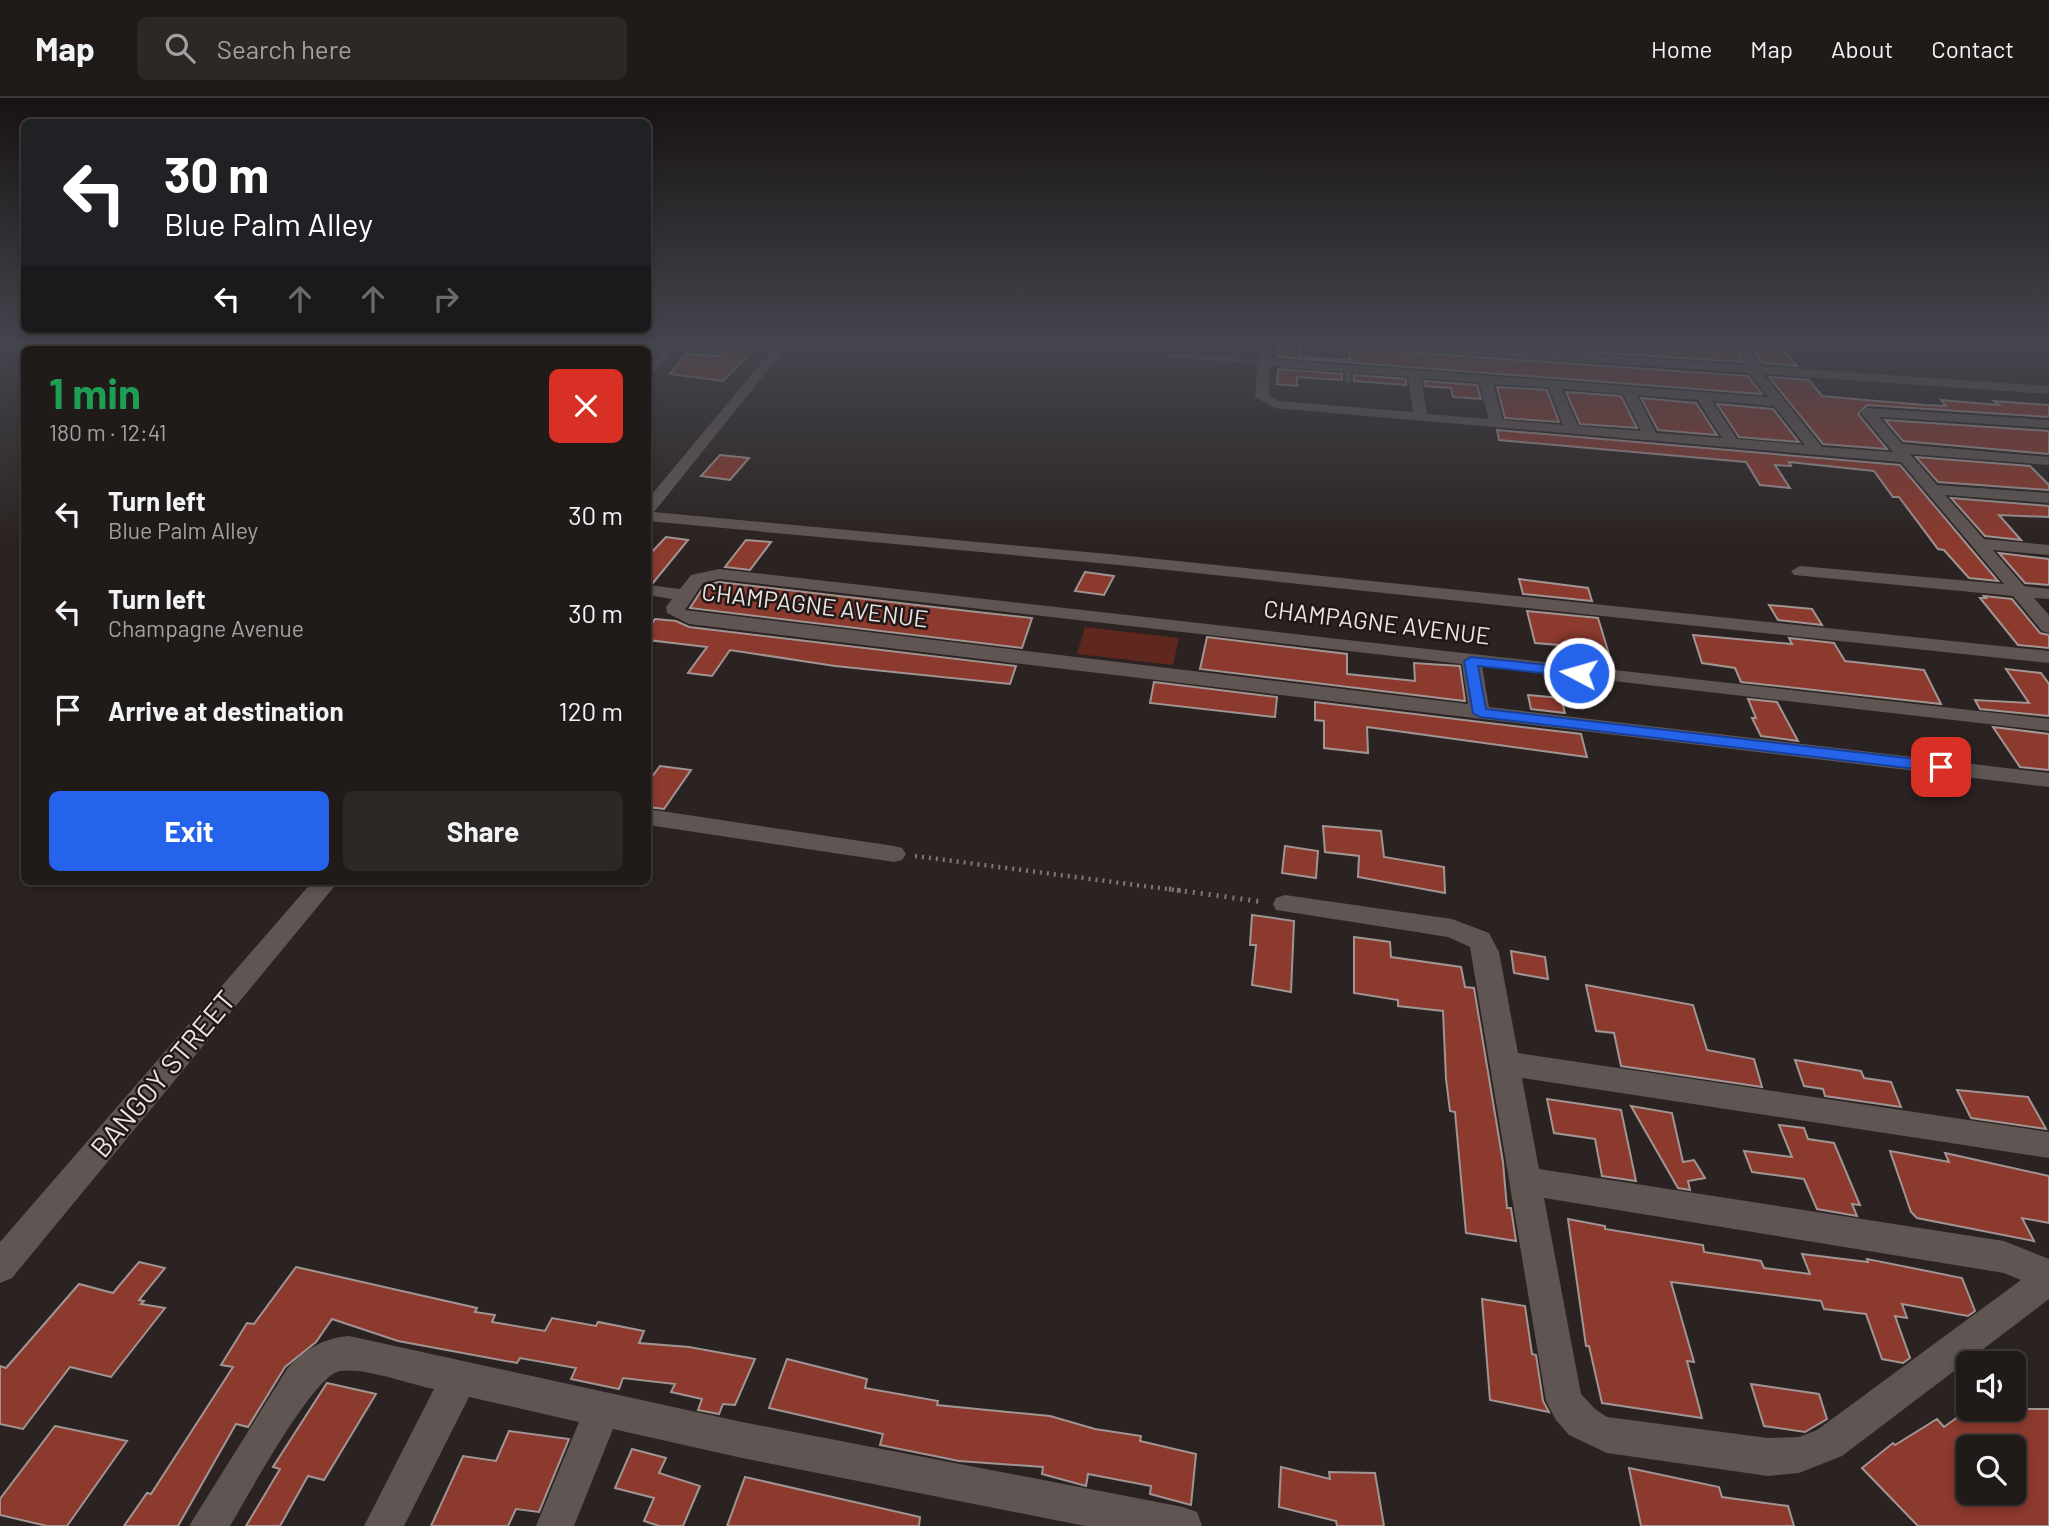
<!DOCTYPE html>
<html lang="en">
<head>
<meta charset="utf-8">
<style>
	body { margin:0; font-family:Barlow,sans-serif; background:#2d2726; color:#f1f3f6; height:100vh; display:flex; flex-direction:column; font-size:26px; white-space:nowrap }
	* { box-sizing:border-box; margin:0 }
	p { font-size:23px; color:#a2a1a2 }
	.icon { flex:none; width:38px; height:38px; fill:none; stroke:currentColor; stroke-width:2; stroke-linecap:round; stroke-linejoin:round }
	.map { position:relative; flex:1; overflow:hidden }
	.drawer { position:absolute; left:21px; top:248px; width:630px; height:539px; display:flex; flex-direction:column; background:#201a19; border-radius:10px; box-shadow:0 4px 10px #0003,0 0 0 2px #3d3838 }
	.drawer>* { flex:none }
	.hud { position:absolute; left:21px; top:21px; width:630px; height:214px; border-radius:10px; box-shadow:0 4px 10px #0003,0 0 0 2px #3d3838; background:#202124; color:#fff; overflow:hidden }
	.fabs { position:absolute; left:1956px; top:1253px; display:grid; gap:14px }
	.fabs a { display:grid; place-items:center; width:70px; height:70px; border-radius:10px; background:#201a19; box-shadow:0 4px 10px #0003,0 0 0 2px #3d3838; font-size:35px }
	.pin { position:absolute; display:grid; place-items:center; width:60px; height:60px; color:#fff; margin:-30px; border-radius:14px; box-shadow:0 4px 10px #0006 }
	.me { position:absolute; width:77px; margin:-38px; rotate:276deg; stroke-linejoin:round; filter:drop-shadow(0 0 5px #0008) }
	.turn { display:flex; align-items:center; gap:24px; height:147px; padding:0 28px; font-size:32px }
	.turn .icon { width:91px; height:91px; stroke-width:2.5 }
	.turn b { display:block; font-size:49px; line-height:60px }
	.lanes { display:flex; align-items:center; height:66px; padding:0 28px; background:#0003; justify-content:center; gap:35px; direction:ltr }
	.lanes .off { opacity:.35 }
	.round { display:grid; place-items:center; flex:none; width:74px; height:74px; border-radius:10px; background:#2d2726 }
	.head { display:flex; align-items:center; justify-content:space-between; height:119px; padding:0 28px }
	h1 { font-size:42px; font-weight:700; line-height:52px; color:#1e9e55 }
	.action { display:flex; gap:14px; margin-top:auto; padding:14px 28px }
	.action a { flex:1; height:80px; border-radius:10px; background:#2563eb; color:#fff; font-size:28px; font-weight:700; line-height:80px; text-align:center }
	.action a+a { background:#2d2726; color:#f1f3f6 }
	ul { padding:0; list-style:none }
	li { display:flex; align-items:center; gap:21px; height:98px; padding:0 28px }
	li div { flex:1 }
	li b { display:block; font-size:26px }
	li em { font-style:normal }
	header { display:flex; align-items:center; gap:42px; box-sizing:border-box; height:98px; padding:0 35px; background:#201a19; border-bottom:2px solid #3d3838 }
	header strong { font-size:33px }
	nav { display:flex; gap:38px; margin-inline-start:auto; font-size:24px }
	.search { width:490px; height:63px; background:#2d2726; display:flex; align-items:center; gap:18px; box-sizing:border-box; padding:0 24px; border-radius:10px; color:#a2a1a2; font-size:26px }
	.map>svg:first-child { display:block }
	.green { fill:#60271f }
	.building { fill:#8c392e; stroke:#a09593; stroke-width:2; fill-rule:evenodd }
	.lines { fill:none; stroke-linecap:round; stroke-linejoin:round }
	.path-far1 { stroke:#7f7876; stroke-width:4.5; stroke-dasharray:2 5; stroke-linecap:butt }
	.path { stroke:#7f7876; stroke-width:5; stroke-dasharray:2 6; stroke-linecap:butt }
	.service { fill:#5f5553; fill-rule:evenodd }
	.minor { fill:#5f5553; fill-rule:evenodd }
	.route { fill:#2563eb; stroke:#184099; stroke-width:2 }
	.labels { text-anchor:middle; stroke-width:5; stroke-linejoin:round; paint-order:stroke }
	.street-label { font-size:24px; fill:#ebe5e4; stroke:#211918 }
	.near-street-label { font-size:28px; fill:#ebe5e4; stroke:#211918 }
</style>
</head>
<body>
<header>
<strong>Map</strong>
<div class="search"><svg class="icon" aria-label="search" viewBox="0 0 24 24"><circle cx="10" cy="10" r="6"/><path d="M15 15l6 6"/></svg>Search here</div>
<nav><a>Home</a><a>Map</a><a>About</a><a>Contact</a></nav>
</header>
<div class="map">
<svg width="2049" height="1428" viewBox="0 0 2049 1428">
	<rect width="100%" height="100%" fill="#2b2321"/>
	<path class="green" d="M1085,529L1179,540L1173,567L1077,556Z"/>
	<path class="building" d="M732,246L757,248L723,283L670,276L686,256L719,258Z
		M1279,246H1300V259L1350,262L1349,250L1748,278L1762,296L1278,259Z
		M1463,246H1733L1743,264Z
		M1751,246H1778L1797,268L1762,265Z
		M1278,271L1342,276V282L1297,279V288L1277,286Z
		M1354,277L1406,281V287L1354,283Z
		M1769,279L1809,282L1822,298L1843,300L1924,307L1946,308L1941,302L1999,307L1994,303L2049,307V319L1867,307L1858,316L1887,351L1823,346Z
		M1424,283L1477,287L1481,301L1453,299L1451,290L1425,288Z
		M1497,289L1547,292L1559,324L1505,320Z
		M1566,294L1621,298L1637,330L1580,326Z
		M1641,300L1696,305L1717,337L1658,332Z
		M1717,306L1773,311L1799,344L1739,339Z
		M1885,322L2049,333V356L1903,343Z
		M1497,332L1900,367L1998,483L1969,480L1944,452L1938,451L1899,399H1893L1874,373L1789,364L1791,368L1775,367L1790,390L1760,387L1746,364L1499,342Z
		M720,357L749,360L730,382L701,378Z
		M1916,359L2030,368L2049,387V392L1938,384Z
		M1951,400L2049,408V419L1999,417L2021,442L1985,438Z
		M666,439L688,442L653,485H648V458Z
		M746,442L771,444L750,472L725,469Z
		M1999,455L2049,461V487L2025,485Z
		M1085,474L1114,478L1104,497L1075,493Z
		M1519,481L1588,490L1592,503L1523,496Z
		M719,484L977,514L1032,520L1022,550L690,510L705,487Z
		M1984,498L2012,501L2040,535L2049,537V550L2018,547L1980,500H1986Z
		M1769,507L1812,511L1822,527L1778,522Z
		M1527,513L1598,520L1609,556L1560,551L1559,547L1535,545Z
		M655,521L676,523L689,529L1016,568L1010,586L835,568L730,552L712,578L688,575L707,549L648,542V531Z
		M1693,537L1792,546L1789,540L1834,545L1845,563L1924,572L1941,606L1741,584L1735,570L1702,565Z
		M1207,539L1347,556V576L1415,583L1414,565L1460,568L1465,603L1200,571Z
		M2006,571L2041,575L2049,586V618L1980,611L1975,602L2029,605Z
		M1154,584L1277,599L1275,619L1150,605Z
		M1528,597L1561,600L1565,615L1531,611Z
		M1748,601L1777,604L1798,643L1761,638L1752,620H1756Z
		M1315,604L1581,636L1587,659L1367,629L1368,655L1324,650V623L1315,622Z
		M1993,629L2049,636V672L2020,669Z
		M660,668L691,672L664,711L648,709V684Z
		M1323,728L1381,733L1384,759L1444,769L1445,795L1358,779L1359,758L1325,754Z
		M1285,748L1318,753L1316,780L1282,775Z
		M1252,817L1294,823L1291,894L1252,887L1256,847H1250Z
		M1354,839L1390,844L1391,859L1461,869L1465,889L1474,890L1503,1064L1507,1110H1511L1516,1143L1466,1135L1455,1014L1450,1013L1446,981L1443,913L1398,908V902L1354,895Z
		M1511,853L1545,859L1548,881L1514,875Z
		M1586,887L1693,907L1707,952L1754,961L1762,989L1621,968L1614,935L1596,933Z
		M1795,962L1861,973L1864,980L1891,984L1901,1009L1825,998L1823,991L1804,988Z
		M1957,992L2028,999L2046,1031L1971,1020Z
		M1547,1001L1621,1012L1636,1083L1602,1078L1595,1041L1554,1035Z
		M1631,1008L1672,1015L1683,1064L1694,1062L1705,1080L1688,1083L1690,1092L1678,1090Z
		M1779,1027L1804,1030L1808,1041L1834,1045L1860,1107L1852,1106L1857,1118L1817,1111L1804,1081L1752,1074L1744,1053L1792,1059Z
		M1890,1053L1949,1064L1945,1055L2049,1078V1125L2022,1120L2034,1143L1917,1120L1911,1114Z
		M1568,1121L1605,1128V1131L1703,1147L1704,1154L1761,1163L1764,1170L1810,1176L1802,1156L1868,1164L1867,1161L1962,1180L1975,1213L1968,1218L1902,1206L1907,1220L1895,1218L1910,1260L1903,1265L1882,1261L1866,1216L1824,1211L1821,1203L1671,1184L1694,1264L1687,1263L1702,1320L1602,1305L1589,1248H1586Z
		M139,1164L165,1170L139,1202L144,1203L141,1206L165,1210L111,1279L70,1269L23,1331L0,1326V1268L6,1270L79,1186L113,1195Z
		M296,1169L477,1210L475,1214L495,1217L492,1224L545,1233L552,1220L596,1228L598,1224L644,1233L639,1245L689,1249L755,1261L735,1307L723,1306L719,1316L698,1312L702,1301L671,1294L675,1286L623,1280L619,1291L571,1281L576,1270L520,1260L517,1265L398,1243L332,1221L316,1244L285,1269L248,1329L236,1326L178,1428H124L147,1395L151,1396L233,1269L221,1267L247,1225L254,1226Z
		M1482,1201L1525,1208L1532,1256L1536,1257L1543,1303L1549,1314L1490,1302Z
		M787,1261L867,1281L865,1290L938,1303L937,1307L1050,1318L1095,1331L1141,1338L1140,1343L1196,1356L1191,1407L1150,1396L1151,1388L1088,1376L1086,1388L1042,1376L1043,1369L959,1363L880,1347L883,1336L769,1310Z
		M327,1285L376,1296L324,1382L308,1378L280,1428H246L280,1371L273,1369Z
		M1751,1286L1819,1296L1827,1321L1805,1334L1764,1328Z
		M1969,1311H2049V1428H1918L1862,1370L1893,1345L1895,1347L1937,1321L1944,1329ZM1969,1349H2014V1395H1969Z
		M55,1328L127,1343L67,1428H47L0,1417V1401Z
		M509,1333L569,1341L539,1414L516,1411L508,1428H431L463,1358L496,1363Z
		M632,1351L666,1360L659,1375L700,1388L683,1428H659L644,1423L654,1400L615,1390Z
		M1281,1369L1330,1381L1329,1374L1375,1375L1384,1428H1337L1336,1423L1279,1409Z
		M1629,1370L1719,1389L1722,1399L1788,1408L1794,1428H1641Z
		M745,1379L920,1419L919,1428H727Z"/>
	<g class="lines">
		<path class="path-far1" d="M915,758L1182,793"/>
		<path class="path" d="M1169,791L1264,804"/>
		<path class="service" d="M1171,256L1263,262L1266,264L1263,266L1169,259L1168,258Z
			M1348,269L1351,271V284L1348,286L1345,284V271Z"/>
		<path class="minor" d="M560,246H573L567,252H553Z
			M667,246H679L653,276L648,277V266Z
			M777,246H789L654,414L1119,457L2049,553V565L1119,467L648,423V401Z
			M1259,246H1271V261L1768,299L1749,275L1380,250L1374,246H1429L1747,267L1736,246H1748L1760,268L2049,288V296L1763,276L1822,349L1893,354L1860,314L1867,310L2049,322V330L1879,319L1902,346L2049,359V367L1910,356L1937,387L2049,395V405L1945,397L1984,441L2049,447V457L1993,452L2024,488L2049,491V501L2034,500L2049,517V535L2042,533L2013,498L1794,477L1791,473L1800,468L2004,486L1901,364L1274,310L1255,299ZM1270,268L1408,279L1413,314L1278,303L1269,297ZM1421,280L1479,285L1489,321L1427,316ZM1493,286L1549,290L1563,327L1503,322ZM1562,291L1623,296L1641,333L1578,328ZM1637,297L1698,302L1722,340L1656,335ZM1712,303L1774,308L1805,347L1737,341Z
			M719,471L2049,621V633L1482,568L1489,609L2049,675V689L689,526L667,515L666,509L672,501L648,497V487L680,491L691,477ZM719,481L1462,566L1468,606L685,512L703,485Z
			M648,711L894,748L902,750L906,756L902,762L894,764L648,727Z
			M312,784H338L12,1180L0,1185V1144Z
			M1285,797L1452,821L1489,835L1499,854L1518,955L2049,1034V1060L1522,980L1539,1071L2004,1143L2049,1161V1201L1842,1358L1799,1375L1768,1378L1607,1355L1569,1337L1556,1322L1546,1303L1470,849L1448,839L1276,812L1273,806L1276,800ZM1544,1100L2004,1175L2021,1182L1817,1332L1799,1339L1768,1340L1607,1319L1595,1311L1581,1296Z
			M349,1238L742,1324L1183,1409L1197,1414L1202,1428H1085L742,1360L613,1331L574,1428H536L579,1324L469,1299L404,1428H364L434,1291C409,1286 364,1269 340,1273C313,1277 247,1400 230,1428H189L287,1271C304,1252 323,1240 349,1238Z"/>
	</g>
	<linearGradient id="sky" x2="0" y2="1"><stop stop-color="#181312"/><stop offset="0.55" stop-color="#44454e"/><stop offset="1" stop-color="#44454e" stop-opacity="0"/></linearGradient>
	<rect width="2049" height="446" fill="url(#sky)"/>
	<path class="route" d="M1471,559L1579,570L1586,575L1579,579L1478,568L1486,611L1941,664L1948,669L1941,674L1480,619L1473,615L1464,563Z"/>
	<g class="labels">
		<g class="street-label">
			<text transform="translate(815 508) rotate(7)" y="8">CHAMPAGNE AVENUE</text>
			<text transform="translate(1377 525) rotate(7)" y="8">CHAMPAGNE AVENUE</text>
		</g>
		<g class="near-street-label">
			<text transform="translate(163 976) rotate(-50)" y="10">BANGOY STREET</text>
		</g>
	</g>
</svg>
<div class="fabs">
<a><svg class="icon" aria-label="sound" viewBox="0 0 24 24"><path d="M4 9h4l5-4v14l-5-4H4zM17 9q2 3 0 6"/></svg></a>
<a><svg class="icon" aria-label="search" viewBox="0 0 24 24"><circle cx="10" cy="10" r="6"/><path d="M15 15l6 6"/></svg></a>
</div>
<div class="pin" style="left:1941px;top:669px;background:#d93025"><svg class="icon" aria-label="arrive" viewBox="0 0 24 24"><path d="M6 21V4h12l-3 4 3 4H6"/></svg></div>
<svg class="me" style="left:1579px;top:575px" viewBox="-20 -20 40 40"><circle r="17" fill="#2563eb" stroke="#fff" stroke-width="3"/><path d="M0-11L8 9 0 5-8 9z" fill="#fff"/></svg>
<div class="hud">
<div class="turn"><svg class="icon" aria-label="left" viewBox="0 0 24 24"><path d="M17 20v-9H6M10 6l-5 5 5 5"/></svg><div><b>30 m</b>Blue Palm Alley</div></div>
<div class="lanes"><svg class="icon" aria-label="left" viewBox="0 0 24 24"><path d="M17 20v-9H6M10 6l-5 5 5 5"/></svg><svg class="icon off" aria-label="ahead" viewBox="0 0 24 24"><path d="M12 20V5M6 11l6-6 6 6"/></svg><svg class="icon off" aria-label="ahead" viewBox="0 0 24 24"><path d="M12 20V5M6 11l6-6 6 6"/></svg><svg class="icon off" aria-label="right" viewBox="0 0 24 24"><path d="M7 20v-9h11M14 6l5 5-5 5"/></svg></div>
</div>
<section class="drawer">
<div class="head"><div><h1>1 min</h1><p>180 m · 12:41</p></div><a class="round" style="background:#d93025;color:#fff"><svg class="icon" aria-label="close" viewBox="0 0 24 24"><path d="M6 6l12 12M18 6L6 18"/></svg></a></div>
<ul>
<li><svg class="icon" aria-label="left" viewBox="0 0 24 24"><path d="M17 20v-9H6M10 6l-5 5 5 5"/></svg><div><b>Turn left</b><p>Blue Palm Alley</p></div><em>30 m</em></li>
<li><svg class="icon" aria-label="left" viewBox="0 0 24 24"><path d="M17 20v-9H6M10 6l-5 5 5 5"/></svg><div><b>Turn left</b><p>Champagne Avenue</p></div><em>30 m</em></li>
<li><svg class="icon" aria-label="arrive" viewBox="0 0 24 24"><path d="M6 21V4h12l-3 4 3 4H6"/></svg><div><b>Arrive at destination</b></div><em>120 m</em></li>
</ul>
<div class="action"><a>Exit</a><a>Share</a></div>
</section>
</div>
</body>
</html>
